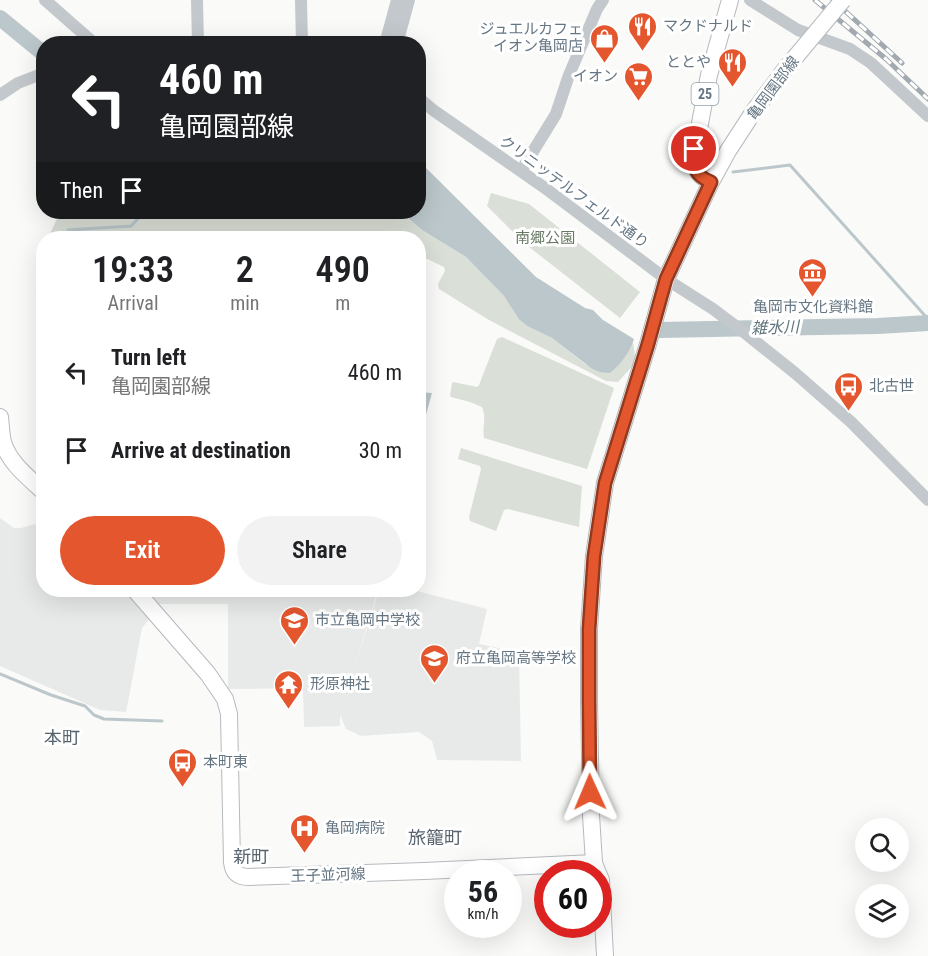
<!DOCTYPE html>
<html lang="en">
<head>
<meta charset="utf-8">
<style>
	body { margin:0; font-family:"Roboto Condensed","Noto Sans JP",sans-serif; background:#f2f2f2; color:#202124; height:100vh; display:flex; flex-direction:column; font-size:22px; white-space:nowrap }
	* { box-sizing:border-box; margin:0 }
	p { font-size:20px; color:#757577 }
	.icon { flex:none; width:33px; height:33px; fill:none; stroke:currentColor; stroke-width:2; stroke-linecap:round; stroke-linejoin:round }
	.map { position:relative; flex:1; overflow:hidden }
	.side { position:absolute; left:36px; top:231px; width:390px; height:366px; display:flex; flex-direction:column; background:#fff; border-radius:24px; box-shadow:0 6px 24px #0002 }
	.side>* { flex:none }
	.top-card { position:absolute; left:36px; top:36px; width:390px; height:183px; border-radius:24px; box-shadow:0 6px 24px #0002; background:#202124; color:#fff; overflow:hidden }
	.fabs { position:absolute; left:855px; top:818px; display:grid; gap:12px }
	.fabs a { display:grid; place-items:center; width:54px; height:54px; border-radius:50%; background:#fff; box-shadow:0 6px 24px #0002; font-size:30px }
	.speed { position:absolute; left:444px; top:860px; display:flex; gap:12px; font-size:30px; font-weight:700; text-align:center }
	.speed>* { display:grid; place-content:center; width:78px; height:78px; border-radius:50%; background:#fff; box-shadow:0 6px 24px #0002; line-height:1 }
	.speed small { font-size:15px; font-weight:400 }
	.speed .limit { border:9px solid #d22; background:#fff; color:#111 }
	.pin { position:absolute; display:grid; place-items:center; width:51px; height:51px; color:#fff; margin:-26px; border:3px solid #fff; border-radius:50%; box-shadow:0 2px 6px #0007 }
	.me { position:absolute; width:66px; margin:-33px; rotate:359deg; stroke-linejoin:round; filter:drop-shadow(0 0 4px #0008) }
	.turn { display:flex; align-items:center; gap:21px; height:126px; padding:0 24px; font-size:27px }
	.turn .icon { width:78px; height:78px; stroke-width:2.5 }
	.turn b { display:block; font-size:42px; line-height:51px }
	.then { display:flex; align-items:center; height:57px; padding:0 24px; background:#0003; gap:12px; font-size:22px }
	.eta { display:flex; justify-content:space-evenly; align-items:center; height:102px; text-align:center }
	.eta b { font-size:36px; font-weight:600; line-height:42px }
	.primary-button { display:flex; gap:12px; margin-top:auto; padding:12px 24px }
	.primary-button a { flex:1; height:69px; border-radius:36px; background:#e4572e; color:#fff; font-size:24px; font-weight:600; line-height:69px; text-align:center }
	.primary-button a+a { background:#f2f2f2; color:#202124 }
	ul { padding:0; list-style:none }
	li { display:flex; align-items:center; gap:18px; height:78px; padding:0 24px }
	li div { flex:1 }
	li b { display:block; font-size:22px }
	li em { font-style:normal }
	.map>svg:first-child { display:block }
	.built { fill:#e8e9e9 }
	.green { fill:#dadfd7 }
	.water { fill:#bbc7cb }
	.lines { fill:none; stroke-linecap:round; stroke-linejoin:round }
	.stream { stroke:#bbc7cb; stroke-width:3 }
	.river { stroke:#bbc7cb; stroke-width:16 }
	.major-casing { stroke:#b5babe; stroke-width:18 }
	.minor { stroke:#c3c8cc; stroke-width:12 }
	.major { stroke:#fff; stroke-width:16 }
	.rail-casing { stroke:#a2aab0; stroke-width:5 }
	.rail { stroke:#fff; stroke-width:3; stroke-dasharray:9; stroke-linecap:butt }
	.major-bridge-casing { stroke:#b5babe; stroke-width:18; stroke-linecap:butt }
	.major-bridge { stroke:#fff; stroke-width:16 }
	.route-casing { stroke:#94391e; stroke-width:15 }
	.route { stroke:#e4572e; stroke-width:10 }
	.labels { text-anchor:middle; stroke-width:6; stroke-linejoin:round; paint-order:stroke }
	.shield { fill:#fff; stroke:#939fa8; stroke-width:1.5 }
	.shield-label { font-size:14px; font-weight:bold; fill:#657683 }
	.poi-label { font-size:15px; fill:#657683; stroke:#fff; text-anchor:start }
	.street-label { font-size:15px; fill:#657683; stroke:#fff }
	.park-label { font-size:15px; fill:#687a64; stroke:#fff }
	.water-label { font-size:16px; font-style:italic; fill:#60757c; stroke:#fff }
	.quarter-label { font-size:18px; fill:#57646e; stroke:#fff }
</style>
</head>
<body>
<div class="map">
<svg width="928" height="956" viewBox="0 0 928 956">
	<rect width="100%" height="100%" fill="#fafaf8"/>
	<path class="built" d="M0,518L14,528H21L43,522L44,590H125L150,618L142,628L126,712L100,710L0,666Z
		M138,590H378L352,676L379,590H413L487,609L479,644L519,652L521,761L437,760L432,741L419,732L361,736L346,729L340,715V726L304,727L303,688L228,689V604H151Z"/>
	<path class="green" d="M491,193L529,204L640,292L620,318L524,243L487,206Z
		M104,212H394L408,218L422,230L466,257L504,296L523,322L527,326L552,338L585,364L599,372L626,355L633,342L636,362L618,382L606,381L489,320L439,289L438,284L445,271L444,267L419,255L418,238H48L57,219L93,216Z
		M43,250V337C34,311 33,276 43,250Z
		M502,337L614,388L587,469L484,438C482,427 487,418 482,407L470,402L451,397L450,396L452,383L453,382L477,387L479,385L497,339Z
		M461,448L582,486L579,527L508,509L504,510L496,531L470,521L469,517L481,469L480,466L458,459Z"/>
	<path class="water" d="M419,161L536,277L585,308L593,310L603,320L634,339C630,352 621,364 610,373L599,372L591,368L552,338L527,326L519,319L504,296L466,257L422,230L408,218L394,212H418Z
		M419,392L432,393L424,422L419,421Z"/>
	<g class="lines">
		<path class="stream" d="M733,172L790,165L928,319
			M68,230L131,226L144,212
			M0,674L51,695L85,706L94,715L104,719L162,721"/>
		<path class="river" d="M0,18L44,54
			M658,330L878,326L928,323"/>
		<defs>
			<path id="major" d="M711,182C701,178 696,172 693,161L709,75L730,0
				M0,417C1,425 1,434 3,442C9,463 29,478 44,492
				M135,590L208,674L225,699L229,714L232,862C233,873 238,877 249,877L424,871L594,863
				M598,873L594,863L591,815L589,700V629L594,556L605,483L648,344L666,279L711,182L728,151L754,111L783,72
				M598,873L601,880L605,956"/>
		</defs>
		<use href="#major" class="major-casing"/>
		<path class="minor" d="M45,0L95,44
			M197,0L198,44
			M301,0L302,44
			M750,0L798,30L850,49L871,63L928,116
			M385,44L397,0
			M397,44L409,0
			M0,95L18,83L44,73
			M418,97L433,110L545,188L666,279L713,309L745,333L795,373L851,422L928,500
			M521,171L556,114L569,75L597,9L603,0"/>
		<use href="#major" class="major"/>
		<defs>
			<path id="rail" d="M815,0L886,59L928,99
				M833,0L902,63"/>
		</defs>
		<use href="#rail" class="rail-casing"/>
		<use href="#rail" class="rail"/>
		<defs>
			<path id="major-bridge" d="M783,72L843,0"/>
		</defs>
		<use href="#major-bridge" class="major-bridge-casing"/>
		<use href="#major-bridge" class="major-bridge"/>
	</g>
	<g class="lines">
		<defs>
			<path id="route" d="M590,792L589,700V629L594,556L605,483L648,344L666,279L711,182C695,176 692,166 694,149"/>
		</defs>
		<use href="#route" class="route-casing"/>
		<use href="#route" class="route"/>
	</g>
	<defs>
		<symbol id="restaurant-pin" viewBox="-11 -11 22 30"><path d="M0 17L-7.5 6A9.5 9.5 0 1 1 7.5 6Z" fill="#e4572e" stroke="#fff"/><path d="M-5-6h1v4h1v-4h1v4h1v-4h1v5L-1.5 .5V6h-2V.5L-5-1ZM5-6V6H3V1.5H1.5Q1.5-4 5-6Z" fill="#fff"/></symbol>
		<symbol id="shop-pin" viewBox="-11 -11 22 30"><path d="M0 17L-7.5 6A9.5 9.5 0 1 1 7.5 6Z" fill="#e4572e" stroke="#fff"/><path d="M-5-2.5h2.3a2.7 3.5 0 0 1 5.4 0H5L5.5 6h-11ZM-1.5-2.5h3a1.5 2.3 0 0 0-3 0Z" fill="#fff"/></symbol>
		<symbol id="supermarket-pin" viewBox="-11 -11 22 30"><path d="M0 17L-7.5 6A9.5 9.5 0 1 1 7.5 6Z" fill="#e4572e" stroke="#fff"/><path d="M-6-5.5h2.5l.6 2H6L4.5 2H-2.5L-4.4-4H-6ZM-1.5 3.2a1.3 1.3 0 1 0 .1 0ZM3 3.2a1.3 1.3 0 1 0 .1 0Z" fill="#fff"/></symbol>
		<symbol id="museum-pin" viewBox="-11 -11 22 30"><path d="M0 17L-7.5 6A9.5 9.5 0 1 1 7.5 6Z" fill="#e4572e" stroke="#fff"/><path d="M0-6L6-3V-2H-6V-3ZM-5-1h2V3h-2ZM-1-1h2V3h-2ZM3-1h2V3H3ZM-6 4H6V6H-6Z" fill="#fff"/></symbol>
		<symbol id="bus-pin" viewBox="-11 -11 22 30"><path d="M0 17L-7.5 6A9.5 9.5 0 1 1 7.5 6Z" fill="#e4572e" stroke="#fff"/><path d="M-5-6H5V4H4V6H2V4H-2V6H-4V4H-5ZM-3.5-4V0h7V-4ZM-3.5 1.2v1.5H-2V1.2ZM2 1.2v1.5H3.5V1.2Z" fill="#fff"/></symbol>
		<symbol id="school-pin" viewBox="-11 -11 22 30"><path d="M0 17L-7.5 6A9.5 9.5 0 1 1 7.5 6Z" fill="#e4572e" stroke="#fff"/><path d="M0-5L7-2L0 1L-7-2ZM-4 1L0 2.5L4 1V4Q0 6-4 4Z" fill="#fff"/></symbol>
		<symbol id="temple-pin" viewBox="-11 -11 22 30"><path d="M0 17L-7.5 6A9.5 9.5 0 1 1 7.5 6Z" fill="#e4572e" stroke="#fff"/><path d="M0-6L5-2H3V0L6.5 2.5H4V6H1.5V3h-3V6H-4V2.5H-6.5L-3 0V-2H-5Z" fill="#fff"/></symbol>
		<symbol id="hospital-pin" viewBox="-11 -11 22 30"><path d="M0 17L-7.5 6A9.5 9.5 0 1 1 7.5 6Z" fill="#e4572e" stroke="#fff"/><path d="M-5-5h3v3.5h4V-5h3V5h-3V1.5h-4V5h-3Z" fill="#fff"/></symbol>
	</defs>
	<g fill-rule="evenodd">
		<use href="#restaurant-pin" x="626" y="10" width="33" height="45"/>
		<use href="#shop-pin" x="588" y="22" width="33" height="45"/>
		<use href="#restaurant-pin" x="716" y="46" width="33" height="45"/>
		<use href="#supermarket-pin" x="622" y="60" width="33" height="45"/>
		<use href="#museum-pin" x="796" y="256" width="33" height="45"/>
		<use href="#bus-pin" x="832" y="370" width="33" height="45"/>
		<use href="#school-pin" x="278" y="604" width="33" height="45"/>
		<use href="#school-pin" x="418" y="642" width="33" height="45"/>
		<use href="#temple-pin" x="272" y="668" width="33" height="45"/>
		<use href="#bus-pin" x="166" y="746" width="33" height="45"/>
		<use href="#hospital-pin" x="288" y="812" width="33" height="45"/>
	</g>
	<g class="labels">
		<rect class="shield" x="691.5" y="83" width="27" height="22" rx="4.5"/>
		<g class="shield-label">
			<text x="705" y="99">25</text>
		</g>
		<g class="poi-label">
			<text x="663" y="31">マクドナルド</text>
			<text x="583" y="34" text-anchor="end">ジュエルカフェ<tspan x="583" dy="17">イオン亀岡店</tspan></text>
			<text x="711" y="67" text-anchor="end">ととや</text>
			<text x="618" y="81" text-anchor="end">イオン</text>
			<text x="813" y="312" text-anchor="middle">亀岡市文化資料館</text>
			<text x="869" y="391">北古世</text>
			<text x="315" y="625">市立亀岡中学校</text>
			<text x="456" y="663">府立亀岡高等学校</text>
			<text x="310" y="689">形原神社</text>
			<text x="203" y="767">本町東</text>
			<text x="325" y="833">亀岡病院</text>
		</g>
		<g class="street-label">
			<text transform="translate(773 88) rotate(-53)" y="5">亀岡園部線</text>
			<text transform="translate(574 192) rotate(36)" y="5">クリニッテルフェルド通り</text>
			<text transform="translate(328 875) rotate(-2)" y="5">王子並河線</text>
		</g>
		<g class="park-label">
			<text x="545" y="243">南郷公園</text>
		</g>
		<g class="water-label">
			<text transform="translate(775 327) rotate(-2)" y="6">雑水川</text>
		</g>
		<g class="quarter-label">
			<text x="62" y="744">本町</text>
			<text x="435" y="844">旅籠町</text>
			<text x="251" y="863">新町</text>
		</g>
	</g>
</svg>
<div class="fabs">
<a><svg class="icon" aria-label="search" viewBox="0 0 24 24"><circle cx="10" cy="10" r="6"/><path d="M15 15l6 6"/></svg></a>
<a><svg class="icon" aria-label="layers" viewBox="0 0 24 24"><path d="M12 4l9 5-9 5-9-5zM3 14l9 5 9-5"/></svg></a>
</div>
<div class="speed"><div>56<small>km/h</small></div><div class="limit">60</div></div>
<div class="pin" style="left:694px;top:149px;background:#d93025"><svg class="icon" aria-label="arrive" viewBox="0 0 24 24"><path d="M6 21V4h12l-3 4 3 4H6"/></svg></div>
<svg class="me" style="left:590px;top:792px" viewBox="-20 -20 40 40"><path d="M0-17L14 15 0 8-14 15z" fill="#e4572e" stroke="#fff" stroke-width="4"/></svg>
<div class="top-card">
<div class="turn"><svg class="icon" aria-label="left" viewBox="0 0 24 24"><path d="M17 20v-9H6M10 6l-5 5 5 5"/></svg><div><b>460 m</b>亀岡園部線</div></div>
<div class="then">Then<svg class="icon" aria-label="arrive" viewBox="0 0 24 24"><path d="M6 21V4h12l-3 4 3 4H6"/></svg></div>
</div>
<section class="side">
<div class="eta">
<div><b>19:33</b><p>Arrival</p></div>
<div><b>2</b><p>min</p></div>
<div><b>490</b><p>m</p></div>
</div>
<ul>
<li><svg class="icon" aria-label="left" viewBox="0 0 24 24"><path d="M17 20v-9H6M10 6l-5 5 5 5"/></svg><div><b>Turn left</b><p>亀岡園部線</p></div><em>460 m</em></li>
<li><svg class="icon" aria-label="arrive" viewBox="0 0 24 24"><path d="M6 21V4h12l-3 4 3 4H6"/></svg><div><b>Arrive at destination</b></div><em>30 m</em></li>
</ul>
<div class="primary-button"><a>Exit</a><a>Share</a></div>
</section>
</div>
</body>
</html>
